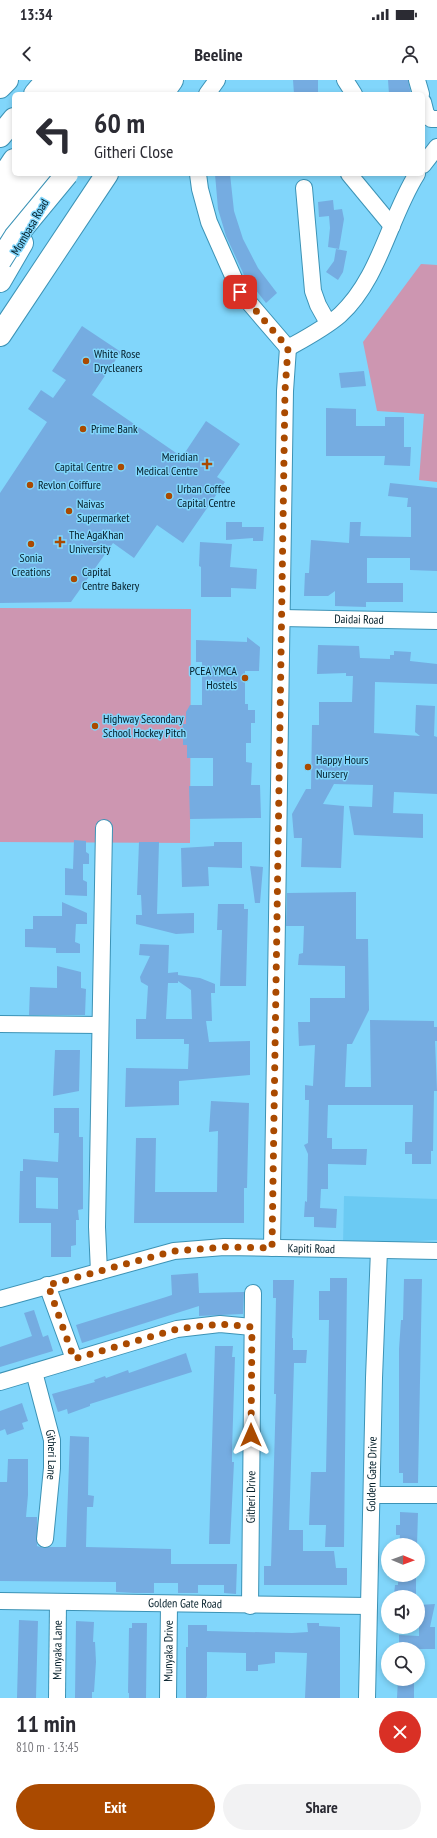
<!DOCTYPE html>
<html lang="en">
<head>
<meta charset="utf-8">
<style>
	body { margin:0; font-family:"PT Sans Narrow",sans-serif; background:#f2f2f3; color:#2b2b33; height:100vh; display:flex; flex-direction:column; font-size:15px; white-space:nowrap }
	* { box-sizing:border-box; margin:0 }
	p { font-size:13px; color:#7c7c81 }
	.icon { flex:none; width:22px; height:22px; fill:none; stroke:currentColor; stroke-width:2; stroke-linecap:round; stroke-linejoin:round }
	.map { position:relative; height:1618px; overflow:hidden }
	.drawer { display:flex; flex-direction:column; background:#fff; flex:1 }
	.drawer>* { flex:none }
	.hud { position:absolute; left:12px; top:12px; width:413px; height:84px; border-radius:6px; box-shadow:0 2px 6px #0003; background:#fff; color:#2b2b33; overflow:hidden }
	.needle { width:26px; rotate:91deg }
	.fabs { position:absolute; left:381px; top:1458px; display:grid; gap:8px }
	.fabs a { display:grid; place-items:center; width:44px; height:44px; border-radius:50%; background:#fff; box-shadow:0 2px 6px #0003; font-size:20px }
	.pin { position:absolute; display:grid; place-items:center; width:34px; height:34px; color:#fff; margin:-17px; border-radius:8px; box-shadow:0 2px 6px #0006 }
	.me { position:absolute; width:44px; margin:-22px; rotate:0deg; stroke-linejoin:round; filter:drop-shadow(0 0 3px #0008) }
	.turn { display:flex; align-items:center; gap:14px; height:84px; padding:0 16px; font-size:18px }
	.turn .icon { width:52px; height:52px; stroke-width:2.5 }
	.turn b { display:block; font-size:28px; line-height:34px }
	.round { display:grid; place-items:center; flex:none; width:42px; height:42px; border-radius:21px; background:#f2f2f3 }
	.summary { display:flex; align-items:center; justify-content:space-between; height:68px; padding:0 16px }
	h1 { font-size:24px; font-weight:700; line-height:30px }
	.button { display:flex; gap:8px; margin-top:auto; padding:8px 16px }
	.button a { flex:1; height:46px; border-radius:24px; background:#aa4a00; color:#fff; font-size:16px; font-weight:700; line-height:46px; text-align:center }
	.button a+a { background:#f2f2f3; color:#2b2b33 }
	.status { display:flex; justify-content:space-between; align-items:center; height:28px; padding:0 20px; background:#fff; direction:ltr }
	.status svg { height:11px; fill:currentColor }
	header { display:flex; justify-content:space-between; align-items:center; height:52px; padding:0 16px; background:#fff; font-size:18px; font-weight:700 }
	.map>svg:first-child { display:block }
	.built { fill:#6bcaf3 }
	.green { fill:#cd96b1 }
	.building { fill:#75ace1; fill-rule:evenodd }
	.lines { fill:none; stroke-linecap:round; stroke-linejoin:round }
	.minor-casing { stroke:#3c93b6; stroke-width:18 }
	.trunk-casing { stroke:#3c93b6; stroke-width:24 }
	.motorway-casing { stroke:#3c93b6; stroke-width:24 }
	.minor { stroke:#fff; stroke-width:16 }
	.trunk { stroke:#fff; stroke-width:22 }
	.motorway { stroke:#fff; stroke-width:22 }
	.motorway-bridge-casing { stroke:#3c93b6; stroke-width:24; stroke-linecap:butt }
	.motorway-bridge { stroke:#fff; stroke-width:22 }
	.route { stroke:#aa4a00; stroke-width:7; stroke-dasharray:0 12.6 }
	.poi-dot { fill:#aa4a00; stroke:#81d6fb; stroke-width:1.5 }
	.labels { text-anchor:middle; stroke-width:3; stroke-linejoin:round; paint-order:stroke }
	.street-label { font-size:12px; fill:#031e29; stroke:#81d6fb }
	.poi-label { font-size:12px; fill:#031e29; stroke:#81d6fb; text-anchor:start }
</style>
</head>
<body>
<div class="status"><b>13:34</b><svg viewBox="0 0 49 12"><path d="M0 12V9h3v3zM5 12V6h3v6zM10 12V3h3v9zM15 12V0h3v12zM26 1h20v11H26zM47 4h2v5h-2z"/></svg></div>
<header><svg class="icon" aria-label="back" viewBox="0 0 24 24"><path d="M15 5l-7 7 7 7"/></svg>Beeline<svg class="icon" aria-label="person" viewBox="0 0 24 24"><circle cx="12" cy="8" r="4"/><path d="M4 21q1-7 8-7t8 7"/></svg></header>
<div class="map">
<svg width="437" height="1618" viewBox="0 0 437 1618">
	<rect width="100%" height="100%" fill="#81d6fb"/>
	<path class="built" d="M344,1116L437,1119V1160L343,1165Z"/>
	<path class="green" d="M421,184L437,185V402L419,400L424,334L377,331L363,262Z
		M0,528L191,529L190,763L0,762Z"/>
	<path class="building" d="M293,0H318V14H294Z
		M388,0H408L411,14H389Z
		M215,94H230L234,131L243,159L258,188L277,213L266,223L244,195L226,156L218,129Z
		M333,120L334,130L342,129L344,139L339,169L328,167L330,148L329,136L319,137L318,122Z
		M336,169L347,171L343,192L338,200L326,192L334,181Z
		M82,246L121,272L92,315L182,377L206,341L240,364L217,397L225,402L183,463L157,445L134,478L113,463L71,522L0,523V413L47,342L28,329L41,310L53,318L66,300L52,291Z
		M364,291L366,306L341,308L339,293Z
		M326,328L356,329V346H385V337H404V367H411L410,386L384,385L385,376H326Z
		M390,403L437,408V491L410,490V478H367V503H403V522H366V527L335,526V511L328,516H304L305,493H309L311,460L349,463L350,442H361L360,456L411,457V427H407L408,418L388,416Z
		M226,442H242V447H264L263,461H253V458L226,460Z
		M200,462L232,464L230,487L257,489L256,509L231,508V517H201V487L199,486Z
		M247,557L260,567L259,591H245V624H248V630H255V643H251V663H246V682L252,683L251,705H260L261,738L190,739L189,706H213V678H187V665H183V644H186V632L190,625H202V582H196V560L247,562Z
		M318,565L359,566L360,578L390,579V575H394V571L411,572L410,581L437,584V604L375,602L374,653L420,656L415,652L416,625L435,626L434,656L437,657V714L394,712L393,733L423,734V758L354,755L349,726L372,727L373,705L334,704L323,724L344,726L341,788L301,787L302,758H294L292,734L306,709H311L312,645H319V622H352L353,596H346V593L317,594Z
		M74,760L86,761V772L89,774V784H83V800L87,802V816L65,815V788L73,789Z
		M139,762H159L157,834L194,833V853L176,854L136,844V835H142L141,815H137Z
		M214,762H242V788L208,787L209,806L182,807L181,768L214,766Z
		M250,786L263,787L260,823H255Z
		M356,812V859H368L369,930L352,964H347L345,1007H371L370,940L434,941V947H437V961H435L437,1011H434L433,1071H431V1084H412V1074H405V1062H412L413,1025H328L327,1058H332V1069H367L366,1085L328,1084V1109H321L320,1128L337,1129L336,1148L314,1147V1137H304L305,1121L307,1122L308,1074L304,1065L308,1063L309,1020H305V1005L313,1006L315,965L299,966L298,942H310V918H345V886L298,885L299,874L303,873L304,846H286L287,813Z
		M62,822L87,833V844H76L75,862L80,864V873H56V868L25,867V849H33V836H62Z
		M218,824H244V829H248L246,906H220L222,850H217Z
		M140,864L169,865L168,893L178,892V895L200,898L215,904V913H211L212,941H206L209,962L250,961V995L179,1001V1025L125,1027L126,988L188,989L189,964H184V959H136V939H146L148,906L141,902L140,897L150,876L139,875ZM178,901L191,910L192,939H166L168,903H178Z
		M57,886L81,892V908L86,909L85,935H29L30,907L57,908Z
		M55,970H80L79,1011L53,1016Z
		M211,1021L249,1023L247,1108H244V1143H134L136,1058H156L155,1112H217L218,1051L209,1052Z
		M54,1028H79V1057H83V1129L78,1130L79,1140H76V1165L71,1166V1177H51V1143H19L20,1091H23V1079L58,1082L59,1053H54ZM36,1097L58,1098V1129L36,1128Z
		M198,1193L199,1213L244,1212L243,1234L199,1236V1226L82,1263L76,1245L166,1217L172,1215L171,1195Z
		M330,1198H347L344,1467H325L326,1445H309L311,1392H326L329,1240H319V1211H330Z
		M404,1199H422L418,1403H403V1393H399V1269L401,1240H403Z
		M273,1200H294L292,1258H293V1270H307L306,1283H294L289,1450H303V1471H334L336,1488H347V1505H264V1486H271L276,1314H274L276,1218H273Z
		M34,1230L43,1257L48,1255L53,1271L0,1287V1267L32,1256L24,1233Z
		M215,1266H233L232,1277H235L232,1370V1382H234L230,1464H209Z
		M186,1273L192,1292L90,1324V1326L68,1334L67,1329L58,1332L52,1314L95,1302L94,1300L105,1296L106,1298L128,1290L129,1293Z
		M22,1323L28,1341L22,1343L24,1349L7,1355L5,1349L0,1351V1331Z
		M70,1356L89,1357L88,1415L94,1416L93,1427H87L86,1467L171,1469V1484H237L236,1514L224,1513V1505H198V1513H178V1503H154V1513H134L116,1512V1502L0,1501V1402H7L8,1379H28V1415L26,1437H37V1466L44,1468L50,1467H66Z
		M400,1432L418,1433L417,1465H399L400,1455H396V1445H400Z
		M398,1495H416V1516L394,1515L395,1505H398Z
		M435,1524L430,1547H435V1569H399V1555L419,1556V1525Z
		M19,1540L38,1541L36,1618H17Z
		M76,1541L94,1542L93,1562H95L96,1582L94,1612H92V1618H75Z
		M132,1543H147L146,1618H129V1613H128L129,1548H132Z
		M307,1543H319V1546L340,1547V1618H305L307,1573L275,1572V1583L258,1585V1591H246V1573L207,1572V1616L206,1618H186V1567H188V1545H207V1551L292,1553L308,1552Z
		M398,1599H414V1618H397Z"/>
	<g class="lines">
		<defs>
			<g id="minor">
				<path d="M345,0L354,14"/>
				<path d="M417,0L421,14"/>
				<path d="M207,14L217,0"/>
				<path d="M423,22L426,34L431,39H437"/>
				<path d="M423,85L437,67"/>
				<path d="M198,94L200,109L209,142L240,212L288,268C306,258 325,248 340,235C380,198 389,138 417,94"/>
				<path d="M349,94L392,146"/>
				<path d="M304,108L313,211L318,225L328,243"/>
				<path id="s1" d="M282,538L437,541"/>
				<path d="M0,944L99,945"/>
				<path d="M272,1168L285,311L288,268"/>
				<path d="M99,1192L97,1147L104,748"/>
				<path d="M47,1205L74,1279"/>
				<path id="s2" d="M0,1219L174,1171L224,1167L437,1171"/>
				<path id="s3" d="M34,1292L52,1360V1388L45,1459"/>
				<path d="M0,1302L177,1249L220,1244L252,1247"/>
				<path d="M373,1415H437"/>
				<path id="s4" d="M0,1521L369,1526"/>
				<path id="s5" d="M250,1526L253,1213"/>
				<path id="s6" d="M57,1618L58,1522"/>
				<path id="s7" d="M168,1618L169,1524"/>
				<path id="s8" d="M367,1618L374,1298L379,1170"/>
			</g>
			<path id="trunk" d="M60,14L70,0
				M119,14L130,0
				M0,101L14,80
				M0,201L22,163"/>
			<path id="motorway" d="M0,7L7,0
				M35,14L47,0
				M81,14L91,0
				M102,14L113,0
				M139,14L152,0
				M162,14L172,0
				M0,56L14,39
				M0,129L23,94
				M0,158L18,129L44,94
				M0,255L107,94"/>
		</defs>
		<use href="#minor" class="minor-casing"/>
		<use href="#trunk" class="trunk-casing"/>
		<use href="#motorway" class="motorway-casing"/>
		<use href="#minor" class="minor"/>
		<use href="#trunk" class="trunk"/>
		<use href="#motorway" class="motorway"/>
		<defs>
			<path id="motorway-bridge" d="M0,181L15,157L67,94"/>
		</defs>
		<use href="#motorway-bridge" class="motorway-bridge-casing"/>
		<use href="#motorway-bridge" class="motorway-bridge"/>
	</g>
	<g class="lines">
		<path class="route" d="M240,212L288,268L285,311L272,1168L224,1167L174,1171L48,1205L74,1279L177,1249L220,1244L252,1247L251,1355"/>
	</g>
	<g class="poi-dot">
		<circle cx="86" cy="281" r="4"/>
		<circle cx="83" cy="349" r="4"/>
		<path d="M205 378h4v4h4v4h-4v4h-4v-4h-4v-4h4z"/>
		<circle cx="121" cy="387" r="4"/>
		<circle cx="30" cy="405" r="4"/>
		<circle cx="169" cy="416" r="4"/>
		<circle cx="69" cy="431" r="4"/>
		<path d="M58 456h4v4h4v4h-4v4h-4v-4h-4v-4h4z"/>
		<circle cx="31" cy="464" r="4"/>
		<circle cx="74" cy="499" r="4"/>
		<circle cx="245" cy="598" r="4"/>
		<circle cx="95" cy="646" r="4"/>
		<circle cx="308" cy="687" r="4"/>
	</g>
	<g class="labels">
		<g class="street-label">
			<text transform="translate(30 147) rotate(-60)" y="4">Mombasa Road</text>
			<text dy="4" stroke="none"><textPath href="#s1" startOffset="77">Daidai Road</textPath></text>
			<text dy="4" stroke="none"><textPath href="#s2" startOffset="318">Kapiti Road</textPath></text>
			<text dy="4" stroke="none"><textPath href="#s3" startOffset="85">Githeri Lane</textPath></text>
			<text dy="4" stroke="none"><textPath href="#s8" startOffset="224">Golden Gate Drive</textPath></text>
			<text dy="4" stroke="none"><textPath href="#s5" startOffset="109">Githeri Drive</textPath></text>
			<text dy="4" stroke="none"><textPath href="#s4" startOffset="185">Golden Gate Road</textPath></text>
			<text dy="4" stroke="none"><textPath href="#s6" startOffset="48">Munyaka Lane</textPath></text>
			<text dy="4" stroke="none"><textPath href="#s7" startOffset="47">Munyaka Drive</textPath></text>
		</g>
		<g class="poi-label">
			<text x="94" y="278">White Rose<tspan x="94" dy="14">Drycleaners</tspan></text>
			<text x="91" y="353">Prime Bank</text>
			<text x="198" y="381" text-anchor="end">Meridian<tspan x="198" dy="14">Medical Centre</tspan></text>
			<text x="113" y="391" text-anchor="end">Capital Centre</text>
			<text x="38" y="409">Revlon Coiffure</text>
			<text x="177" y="413">Urban Coffee<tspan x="177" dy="14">Capital Centre</tspan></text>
			<text x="77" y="428">Naivas<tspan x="77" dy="14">Supermarket</tspan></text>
			<text x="69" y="459">The AgaKhan<tspan x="69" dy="14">University</tspan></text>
			<text x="31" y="482" text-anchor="middle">Sonia<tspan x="31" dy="14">Creations</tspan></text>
			<text x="82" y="496">Capital<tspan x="82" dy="14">Centre Bakery</tspan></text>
			<text x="237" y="595" text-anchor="end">PCEA YMCA<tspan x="237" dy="14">Hostels</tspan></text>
			<text x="103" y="643">Highway Secondary<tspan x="103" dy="14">School Hockey Pitch</tspan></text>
			<text x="316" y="684">Happy Hours<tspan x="316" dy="14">Nursery</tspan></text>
		</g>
	</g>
</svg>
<div class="fabs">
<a><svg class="needle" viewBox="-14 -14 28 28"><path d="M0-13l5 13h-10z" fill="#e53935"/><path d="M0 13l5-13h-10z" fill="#7c7c81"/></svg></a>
<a><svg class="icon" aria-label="sound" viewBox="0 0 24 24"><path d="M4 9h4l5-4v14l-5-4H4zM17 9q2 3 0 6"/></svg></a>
<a><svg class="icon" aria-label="search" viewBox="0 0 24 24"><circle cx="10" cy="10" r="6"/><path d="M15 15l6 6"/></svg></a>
</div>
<div class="pin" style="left:240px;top:212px;background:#d93025"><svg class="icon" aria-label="arrive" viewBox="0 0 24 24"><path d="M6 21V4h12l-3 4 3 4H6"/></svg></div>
<svg class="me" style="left:251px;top:1355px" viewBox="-20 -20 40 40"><path d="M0-17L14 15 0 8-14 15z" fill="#aa4a00" stroke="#fff" stroke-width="4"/></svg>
<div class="hud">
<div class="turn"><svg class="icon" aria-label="left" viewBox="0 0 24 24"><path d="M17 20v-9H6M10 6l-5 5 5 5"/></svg><div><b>60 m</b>Githeri Close</div></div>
</div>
</div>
<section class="drawer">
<div class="summary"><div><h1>11 min</h1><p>810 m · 13:45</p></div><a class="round" style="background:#d93025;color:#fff"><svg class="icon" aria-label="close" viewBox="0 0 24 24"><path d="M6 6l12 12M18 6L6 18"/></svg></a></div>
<div class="button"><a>Exit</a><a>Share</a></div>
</section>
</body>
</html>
